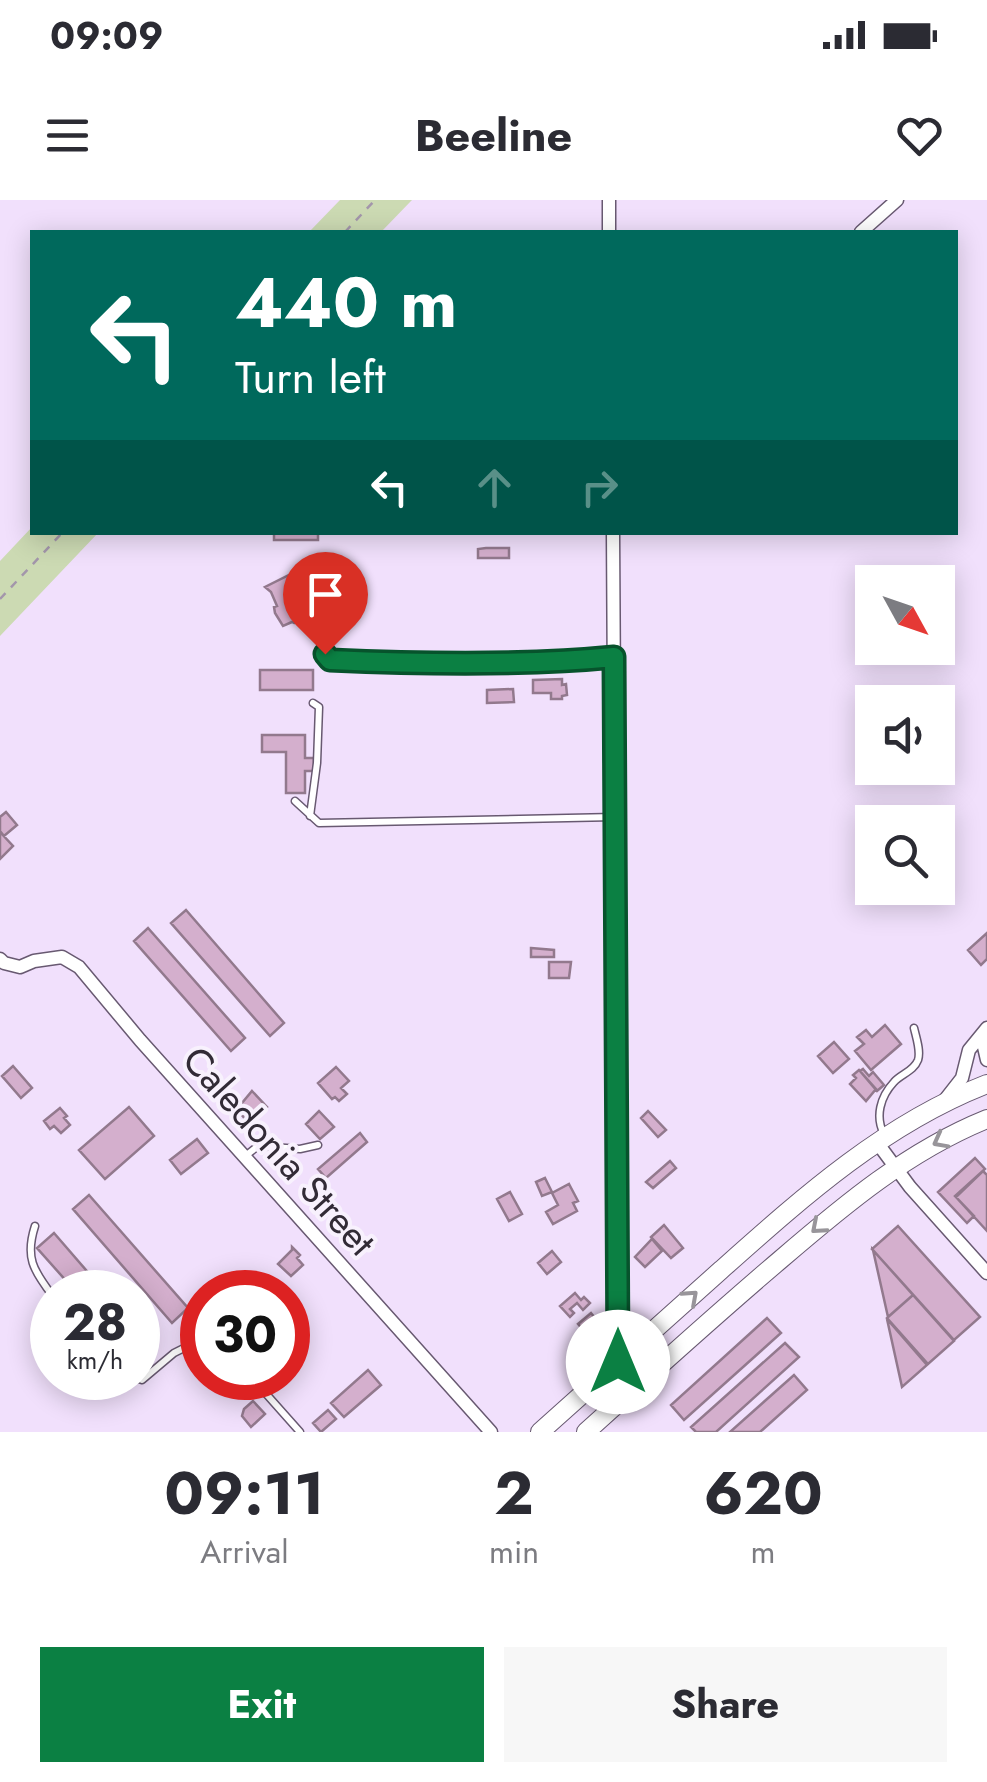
<!DOCTYPE html>
<html lang="en">
<head>
<meta charset="utf-8">
<style>
	body { margin:0; font-family:Jost,sans-serif; background:#f7f7f7; color:#2b2b33; height:100vh; display:flex; flex-direction:column; font-size:38px; white-space:nowrap }
	* { box-sizing:border-box; margin:0 }
	p { font-size:32px; color:#7c7c81 }
	.icon { flex:none; width:55px; height:55px; fill:none; stroke:currentColor; stroke-width:2; stroke-linecap:round; stroke-linejoin:round }
	.map { position:relative; height:1232px; overflow:hidden }
	.side { display:flex; flex-direction:column; background:#fff; flex:1 }
	.side>* { flex:none }
	.banner { position:absolute; left:30px; top:30px; width:928px; height:305px; border-radius:0px; box-shadow:0 5px 25px #0003; background:#00695c; color:#fff; overflow:hidden }
	.needle { width:65px; rotate:130deg }
	.controls { position:absolute; left:855px; top:365px; display:grid; gap:20px }
	.controls a { display:grid; place-items:center; width:100px; height:100px; border-radius:0px; background:#fff; box-shadow:0 5px 25px #0003; font-size:50px }
	.speed { position:absolute; left:30px; top:1070px; display:flex; gap:20px; font-size:50px; font-weight:700; text-align:center }
	.speed>* { display:grid; place-content:center; width:130px; height:130px; border-radius:50%; background:#fff; box-shadow:0 5px 25px #0003; line-height:1 }
	.speed small { font-size:25px; font-weight:400 }
	.speed .limit { border:15px solid #d22; background:#fff; color:#111 }
	.pin { position:absolute; display:grid; place-items:center; width:85px; height:85px; color:#fff; margin:-102px -42px; border-radius:50% 50% 50% 0; rotate:-45deg; box-shadow:0 0 10px #0007 }
	.pin .icon { rotate:45deg }
	.me { position:absolute; width:110px; margin:-55px; rotate:0deg; stroke-linejoin:round; filter:drop-shadow(0 0 8px #0008) }
	.turn { display:flex; align-items:center; gap:35px; height:210px; padding:0 40px; font-size:45px }
	.turn .icon { width:130px; height:130px; stroke-width:2.5 }
	.turn b { display:block; font-size:70px; line-height:85px }
	.lanes { display:flex; align-items:center; height:95px; padding:0 40px; background:#0003; justify-content:center; gap:50px; direction:ltr }
	.lanes .off { opacity:.35 }
	.eta { display:flex; justify-content:space-evenly; align-items:center; height:170px; text-align:center }
	.eta b { font-size:60px; font-weight:700; line-height:70px }
	.button { display:flex; gap:20px; margin-top:auto; padding:20px 40px }
	.button a { flex:1; height:115px; border-radius:0px; background:#0b8043; color:#fff; font-size:40px; font-weight:700; line-height:115px; text-align:center }
	.button a+a { background:#f7f7f7; color:#2b2b33 }
	.status { display:flex; justify-content:space-between; align-items:center; height:70px; padding:0 50px; background:#fff; direction:ltr }
	.status svg { height:28px; fill:currentColor }
	header { display:flex; justify-content:space-between; align-items:center; height:130px; padding:0 40px; background:#fff; font-size:45px; font-weight:700 }
	.map>svg:first-child { display:block }
	.green { fill:#ccdab3 }
	.building { fill:#d4afcd; stroke:#92798d; stroke-width:2.5 }
	.lines { fill:none; stroke-linecap:round; stroke-linejoin:round }
	.lane-casing { stroke:#685971; stroke-width:9 }
	.street-casing { stroke:#685971; stroke-width:15 }
	.secondary-casing { stroke:#685971; stroke-width:20 }
	.path { stroke:#a396ab; stroke-width:2.5; stroke-dasharray:8 8; stroke-linecap:butt }
	.lane { stroke:#fff; stroke-width:6 }
	.street { stroke:#fff; stroke-width:12 }
	.secondary { stroke:#fff; stroke-width:18 }
	.oneway { stroke:#98959a }
	.route-casing { stroke:#07532c; stroke-width:25 }
	.route { stroke:#0b8043; stroke-width:18 }
	.labels { text-anchor:middle; stroke-width:8; stroke-linejoin:round; paint-order:stroke }
	.street-label { font-size:38px; fill:#322b36; stroke:#f8f1fd }
</style>
</head>
<body>
<div class="status"><b>09:09</b><svg viewBox="0 0 49 12"><path d="M0 12V9h3v3zM5 12V6h3v6zM10 12V3h3v9zM15 12V0h3v12zM26 1h20v11H26zM47 4h2v5h-2z"/></svg></div>
<header><svg class="icon" aria-label="menu" viewBox="0 0 24 24"><path d="M4 6h16M4 12h16M4 18h16"/></svg>Beeline<svg class="icon" aria-label="heart" viewBox="0 0 24 24"><path d="M12 20l-8-8c-3-5 5-10 8-4 3-6 11-1 8 4z"/></svg></header>
<div class="map">
<svg width="987" height="1232" viewBox="0 0 987 1232">
	<rect width="100%" height="100%" fill="#f1e0fc"/>
	<path class="green" d="M340,0H412L381,32H309Z
		M32,327V332L98,333L0,436V361Z"/>
	<path class="building" d="M274,332H318V340H274Z
		M486,348H509V358H478V349Z
		M289,375L299,399L317,391L322,402L319,403L322,409L314,412L313,416L308,415L296,420L294,423L292,422L283,426L275,413L274,407L277,406L271,392L265,387Z
		M260,470H313V490H260Z
		M562,479V485L566,484L567,495L562,496V499H551V493H533V480Z
		M513,489L514,502L487,503V490Z
		M262,535H305V558H314V571H305V593H286V552H262Z
		M6,612L17,625L4,636L0,631V617Z
		M0,632L13,646L0,659Z
		M186,710L284,823L270,836L171,723Z
		M148,728L245,838L231,851L134,741Z
		M987,733V759L981,765L968,750Z
		M531,748L554,750V757H531Z
		M549,762H571L569,778H549Z
		M885,825L901,844L871,870L855,851L864,844L857,837L866,830L872,837Z
		M834,842L849,859L833,873L818,856Z
		M13,866L32,888L21,898L2,876Z
		M336,867L349,881L341,888L347,894L339,901L335,897L332,899L318,883Z
		M863,869L869,876L873,872L884,885L877,891L860,871Z
		M859,870L876,889L866,901L850,884L856,878L853,875Z
		M252,891L267,907L250,925L237,909Z
		M129,907L154,936L105,979L79,950Z
		M60,908L67,916L64,918L70,925L61,933L54,926L50,929L44,921Z
		M319,911L334,927L320,939L306,924Z
		M648,911L666,930L658,937L641,918Z
		M360,933L367,942L326,978L318,969Z
		M197,939L208,953L181,974L170,960Z
		M975,958L985,969L955,996L974,1016L967,1023L938,992Z
		M670,961L676,968L653,988L646,982Z
		M983,971L987,975V1031L956,997Z
		M545,978L552,992L542,996L536,982Z
		M569,984L578,1001L573,1003L577,1011L553,1024L546,1012L558,1005L552,993Z
		M510,992L522,1014L509,1021L497,999Z
		M89,995L188,1108L172,1123L73,1009Z
		M664,1025L683,1048L671,1058L651,1037Z
		M898,1026L980,1117L954,1140L872,1049Z
		M54,1033L105,1092H76L37,1048Z
		M652,1039L662,1051L645,1067L635,1057Z
		M292,1047L300,1055L297,1058L303,1065L291,1076L278,1064L292,1050Z
		M873,1050L913,1095L888,1117Z
		M552,1051L561,1062L547,1074L538,1063Z
		M575,1093L581,1100L584,1097L590,1103L583,1110L577,1103L570,1109L574,1113L570,1117L560,1106Z
		M913,1095L954,1141L928,1164L887,1118Z
		M591,1113L600,1124L594,1129L596,1132L590,1138L578,1124Z
		M767,1118L781,1133L684,1220L671,1205Z
		M887,1119L927,1165L902,1187Z
		M785,1143L799,1157L716,1232H696L691,1227Z
		M368,1170L381,1185L344,1217L331,1203Z
		M794,1175L807,1190L760,1232H730Z
		M253,1201L265,1214L251,1227L242,1216L244,1209Z
		M328,1210L336,1219L321,1232L313,1223Z"/>
	<g class="lines">
		<defs>
			<path id="lane" d="M324,390C334,416 324,428 325,455L331,461L476,462L614,457
				M295,601L319,623L615,617
				M310,616L317,563L319,507L313,503
				M884,934C875,917 880,897 894,882C901,874 914,871 918,860C921,851 916,837 914,828
				M244,957L258,946L300,949L318,945
				M35,1026C25,1057 33,1070 52,1095
				M136,1178L142,1180L174,1153L202,1139
				M252,1178L300,1232"/>
			<path id="street" d="M609,0V32
				M861,32L897,0
				M613,332L618,1162
				M0,759L4,763L20,767L34,761L62,757L79,767L140,840L491,1232
				M987,839L984,847L987,860
				M944,901L962,878L969,850L987,828
				M876,941L910,987L987,1073"/>
			<path id="secondary" d="M540,1232C600,1178 661,1124 721,1070C803,997 884,924 987,884
				M586,1232C650,1174 714,1116 780,1060C844,1005 908,951 987,919"/>
		</defs>
		<use href="#lane" class="lane-casing"/>
		<use href="#street" class="street-casing"/>
		<use href="#secondary" class="secondary-casing"/>
		<path class="path" d="M345,32L375,0
			M0,399L63,332"/>
		<use href="#lane" class="lane"/>
		<use href="#street" class="street"/>
		<use href="#secondary" class="secondary"/>
	</g>
	<defs><path id="oneway-chevron" d="M-2-3.5L2.5 0L-2 3.5" fill="none" stroke-width="1.6" stroke-linecap="round" stroke-linejoin="round" transform="scale(2.5)"/></defs>
	<g class="oneway">
		<use href="#oneway-chevron" transform="translate(940 941) rotate(152)"/>
		<use href="#oneway-chevron" transform="translate(818 1027) rotate(139)"/>
		<use href="#oneway-chevron" transform="translate(691 1097) rotate(-42)"/>
	</g>
	<g class="lines">
		<defs>
			<path id="route" d="M325,454L330,460C422,464 523,466 614,457L618,1162"/>
		</defs>
		<use href="#route" class="route-casing"/>
		<use href="#route" class="route"/>
	</g>
	<g class="labels">
		<g class="street-label">
			<text transform="translate(279 951) rotate(48)" y="13">Caledonia Street</text>
		</g>
	</g>
</svg>
<div class="controls">
<a><svg class="needle" viewBox="-14 -14 28 28"><path d="M0-13l5 13h-10z" fill="#e53935"/><path d="M0 13l5-13h-10z" fill="#7c7c81"/></svg></a>
<a><svg class="icon" aria-label="sound" viewBox="0 0 24 24"><path d="M4 9h4l5-4v14l-5-4H4zM17 9q2 3 0 6"/></svg></a>
<a><svg class="icon" aria-label="search" viewBox="0 0 24 24"><circle cx="10" cy="10" r="6"/><path d="M15 15l6 6"/></svg></a>
</div>
<div class="speed"><div>28<small>km/h</small></div><div class="limit">30</div></div>
<div class="pin" style="left:325px;top:454px;background:#d93025"><svg class="icon" aria-label="arrive" viewBox="0 0 24 24"><path d="M6 21V4h12l-3 4 3 4H6"/></svg></div>
<svg class="me" style="left:618px;top:1162px" viewBox="-20 -20 40 40"><circle r="19" fill="#fff"/><path d="M0-13L10 11 0 6-10 11z" fill="#0b8043"/></svg>
<div class="banner">
<div class="turn"><svg class="icon" aria-label="left" viewBox="0 0 24 24"><path d="M17 20v-9H6M10 6l-5 5 5 5"/></svg><div><b>440 m</b>Turn left</div></div>
<div class="lanes"><svg class="icon" aria-label="left" viewBox="0 0 24 24"><path d="M17 20v-9H6M10 6l-5 5 5 5"/></svg><svg class="icon off" aria-label="ahead" viewBox="0 0 24 24"><path d="M12 20V5M6 11l6-6 6 6"/></svg><svg class="icon off" aria-label="right" viewBox="0 0 24 24"><path d="M7 20v-9h11M14 6l5 5-5 5"/></svg></div>
</div>
</div>
<section class="side">
<div class="eta">
<div><b>09:11</b><p>Arrival</p></div>
<div><b>2</b><p>min</p></div>
<div><b>620</b><p>m</p></div>
</div>
<div class="button"><a>Exit</a><a>Share</a></div>
</section>
</body>
</html>
